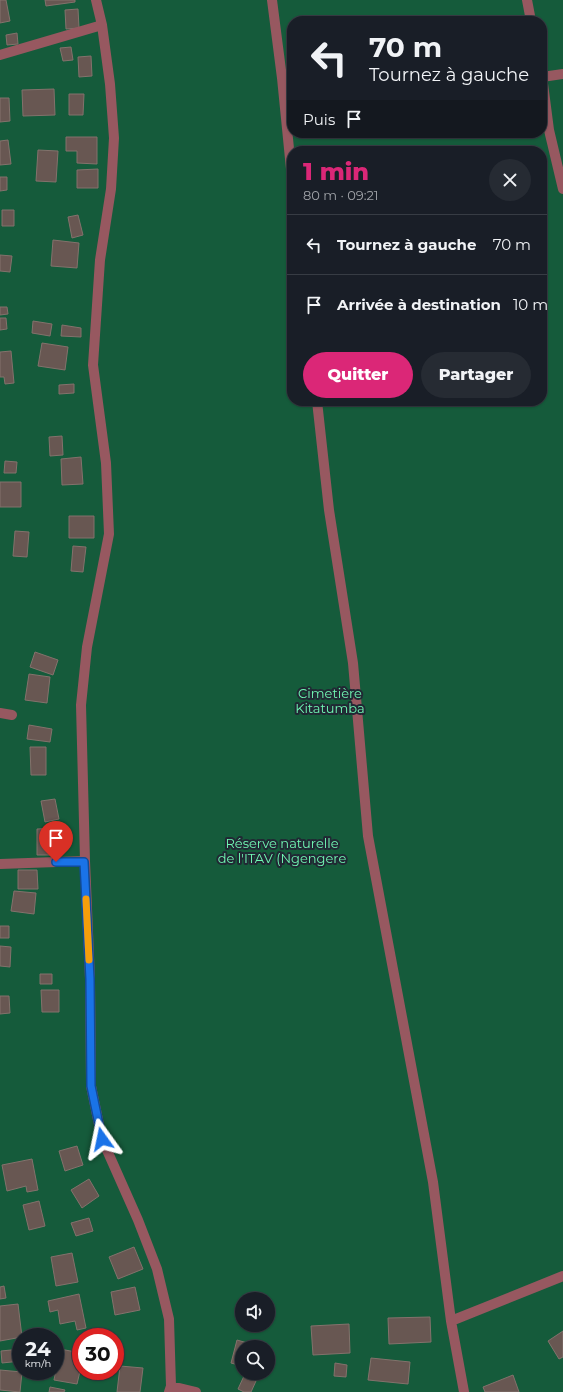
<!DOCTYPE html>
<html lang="fr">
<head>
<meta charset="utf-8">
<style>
	body { margin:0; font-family:Montserrat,sans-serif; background:#262b33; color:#f1f3f6; height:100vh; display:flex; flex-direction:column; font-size:15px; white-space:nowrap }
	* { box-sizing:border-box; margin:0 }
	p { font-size:13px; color:#9fa2a7 }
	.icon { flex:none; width:22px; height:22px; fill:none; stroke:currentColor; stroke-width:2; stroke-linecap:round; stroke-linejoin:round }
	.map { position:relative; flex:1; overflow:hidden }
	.side { position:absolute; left:287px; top:146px; width:260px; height:260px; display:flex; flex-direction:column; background:#191e27; border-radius:16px; box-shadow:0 1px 3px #0004,0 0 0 1px #373c44 }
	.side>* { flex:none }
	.hud { position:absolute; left:287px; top:16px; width:260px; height:122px; border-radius:16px; box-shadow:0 1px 3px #0004,0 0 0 1px #373c44; background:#191e27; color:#f1f3f6; overflow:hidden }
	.fabs { position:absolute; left:235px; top:1292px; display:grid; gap:8px }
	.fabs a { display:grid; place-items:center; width:40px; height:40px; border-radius:50%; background:#191e27; box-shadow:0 1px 3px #0004,0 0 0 1px #373c44; font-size:20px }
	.speed { position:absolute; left:12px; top:1328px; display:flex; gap:8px; font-size:20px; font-weight:700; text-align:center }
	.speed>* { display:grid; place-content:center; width:52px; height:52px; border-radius:50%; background:#191e27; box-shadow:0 1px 3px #0004,0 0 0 1px #373c44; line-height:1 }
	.speed small { font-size:10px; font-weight:400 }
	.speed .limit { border:6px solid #d22; background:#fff; color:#111 }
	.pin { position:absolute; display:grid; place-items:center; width:34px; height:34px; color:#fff; margin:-41px -17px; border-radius:50% 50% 50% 0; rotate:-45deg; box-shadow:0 0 4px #0007 }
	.pin .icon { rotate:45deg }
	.me { position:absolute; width:44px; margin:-22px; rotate:348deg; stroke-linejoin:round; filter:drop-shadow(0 0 3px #0008) }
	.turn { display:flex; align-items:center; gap:14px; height:84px; padding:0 16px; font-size:18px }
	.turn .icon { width:52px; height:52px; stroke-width:2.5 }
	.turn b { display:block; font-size:28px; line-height:34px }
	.then { display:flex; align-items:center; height:38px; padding:0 16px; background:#0003; gap:8px; font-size:15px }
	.round { display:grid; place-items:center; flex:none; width:42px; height:42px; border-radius:21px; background:#262b33 }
	.overview { display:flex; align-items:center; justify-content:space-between; height:68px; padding:0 16px }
	h1 { font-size:24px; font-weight:800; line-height:30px; color:#db2777 }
	.cta { display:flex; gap:8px; margin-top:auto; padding:8px 16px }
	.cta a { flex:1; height:46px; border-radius:24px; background:#db2777; color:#fff; font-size:16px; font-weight:800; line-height:46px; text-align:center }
	.cta a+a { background:#262b33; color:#f1f3f6 }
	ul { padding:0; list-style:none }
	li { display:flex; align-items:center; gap:12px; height:60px; padding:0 16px; border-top:1px solid #373c44 }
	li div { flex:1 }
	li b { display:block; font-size:15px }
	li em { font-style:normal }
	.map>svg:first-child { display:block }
	.green { fill:#155b3b; fill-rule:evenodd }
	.building { fill:#685752; stroke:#83726c }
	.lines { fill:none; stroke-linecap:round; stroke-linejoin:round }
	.street { stroke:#975860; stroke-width:10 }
	.route-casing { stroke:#114b97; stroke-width:10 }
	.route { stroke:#1a73e8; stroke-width:7 }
	.slow { stroke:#f59e0b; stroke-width:7 }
	.labels { text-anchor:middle; stroke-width:4; stroke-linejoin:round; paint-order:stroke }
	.park-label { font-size:13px; fill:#71f9b4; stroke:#212834 }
</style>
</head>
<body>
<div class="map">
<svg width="563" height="1392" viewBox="0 0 563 1392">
	<rect width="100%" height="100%" fill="#212834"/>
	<path class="green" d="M0,0H563V1392H0ZM292,21H542V133H292ZM292,151H542V401H292ZM242,1299H268V1325H242ZM21,1337H55V1371H21ZM81,1337H115V1371H81ZM242,1347H268V1373H242Z"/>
	<path class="building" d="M0,0H6L10,21L0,23Z
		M45,0H75V2L46,6Z
		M78,9L79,28L66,29L65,10Z
		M17,33L18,44L7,45L6,35Z
		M71,47L73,60L63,61L60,48Z
		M91,56L92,76L79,77L78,57Z
		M54,89L55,115L23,116L22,90Z
		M69,94H84L83,115H69Z
		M0,98H9L10,121L0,122Z
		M66,137H97V164L77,163V151H66Z
		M8,140L11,164L0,165V141Z
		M38,150L58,151L56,182L36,181Z
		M98,169V188H77V170Z
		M0,177H7V190L0,191Z
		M2,210H14V226H2Z
		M78,215L83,235L72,238L68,217Z
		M53,240L79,243L77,268L51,266Z
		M0,255L12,256L10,272L0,271Z
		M0,307H7L8,314L0,315Z
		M0,318H6L7,329L0,330Z
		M33,321L52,324L50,336L32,333Z
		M62,325L81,328V337L61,336Z
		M42,343L68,347L65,370L38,366Z
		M11,351L14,383L5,384L4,377H0V352Z
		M74,384V393L59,394V385Z
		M62,436L63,455L50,456L49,437Z
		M81,457L83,484L62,485L61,459Z
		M5,461L17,462L16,473H4Z
		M0,482H21V507H0Z
		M69,516H94V538H69Z
		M15,531L29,532L27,557L13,556Z
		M73,546L86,547L83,572L71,571Z
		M35,652L58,660L53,675L30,667Z
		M29,674L50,677L47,703L25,700Z
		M29,725L52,729L50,742L27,739Z
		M30,747H46V775H31Z
		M55,799L59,819L45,822L41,801Z
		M58,828L59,855H37V829Z
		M18,870H37L38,889H18Z
		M14,891L36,893L34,914L11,911Z
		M0,926H9V938H0Z
		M0,946L11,947L10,967L0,966Z
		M40,974H52V984H40Z
		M41,990H59V1012H42Z
		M0,996H9L10,1013L0,1014Z
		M77,1146L83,1165L65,1171L59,1151Z
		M32,1159L38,1190L27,1192L26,1186L7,1191L2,1165Z
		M89,1179L99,1196L82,1208L71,1190Z
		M39,1201L45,1226L29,1230L23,1205Z
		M89,1218L93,1231L76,1236L71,1223Z
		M134,1247L143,1269L118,1279L109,1257Z
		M72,1253L78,1282L56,1286L51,1257Z
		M4,1286L6,1298L0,1299V1287Z
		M135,1287L140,1310L115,1315L111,1292Z
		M79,1294L86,1328L77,1330L75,1321L60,1324L58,1310L50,1312L48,1301Z
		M18,1304L22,1337L0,1341V1306Z
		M430,1317L431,1342L389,1344L388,1318Z
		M349,1324L350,1353L313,1355L311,1326Z
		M563,1331V1357L559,1359L548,1341Z
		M237,1340L258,1346L242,1347V1366L231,1363Z
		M21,1349V1361L2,1363L1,1351Z
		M60,1349L81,1353V1367L77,1384L54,1380Z
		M371,1358L410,1362L408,1384L368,1380Z
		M335,1363L347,1365L346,1377L334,1376Z
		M120,1366L143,1368L140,1392H117Z
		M0,1370L22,1372L20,1392L0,1390Z
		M513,1375L519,1392H485L483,1387Z
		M244,1376L256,1381L251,1392H244L238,1389Z
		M50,1387L65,1390L64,1392H49Z"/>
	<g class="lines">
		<path class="street" d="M96,0L102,25L110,84L114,138L111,189L100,260L93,365L106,463L109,534L87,647L81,705L85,861L90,979L91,1086L102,1139L138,1220L157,1269L169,1319L171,1386L169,1392
			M272,0L282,78L292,179
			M527,0L531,21
			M0,55L102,25
			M542,76L549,130L563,189
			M542,77L563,74
			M317,401L329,510L353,663L368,836L433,1182L451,1321L464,1392
			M0,713L12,715
			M0,864L85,861
			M451,1321L563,1276
			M171,1386L196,1392"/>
	</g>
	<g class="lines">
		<defs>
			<path id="route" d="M56,862H84L90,979L91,1086L102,1139"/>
		</defs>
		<use href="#route" class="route-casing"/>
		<use href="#route" class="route"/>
		<path class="slow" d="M86,899L89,960"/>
	</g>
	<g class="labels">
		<g class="park-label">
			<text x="330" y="698">Cimetière<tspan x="330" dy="15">Kitatumba</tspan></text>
			<text x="282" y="848">Réserve naturelle<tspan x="282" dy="15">de l'ITAV (Ngengere</tspan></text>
		</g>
	</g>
</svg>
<div class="fabs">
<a><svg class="icon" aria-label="sound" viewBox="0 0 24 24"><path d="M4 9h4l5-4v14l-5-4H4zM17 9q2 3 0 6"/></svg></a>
<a><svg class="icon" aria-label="search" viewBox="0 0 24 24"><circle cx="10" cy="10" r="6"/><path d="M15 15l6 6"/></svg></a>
</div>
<div class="speed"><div>24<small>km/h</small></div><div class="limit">30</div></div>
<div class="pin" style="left:56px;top:862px;background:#d93025"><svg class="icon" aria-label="arrive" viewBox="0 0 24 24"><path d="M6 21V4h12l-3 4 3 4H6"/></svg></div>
<svg class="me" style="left:102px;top:1139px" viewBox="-20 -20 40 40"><path d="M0-17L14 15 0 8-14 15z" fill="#1a73e8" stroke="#fff" stroke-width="4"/></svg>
<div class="hud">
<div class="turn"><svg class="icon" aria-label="left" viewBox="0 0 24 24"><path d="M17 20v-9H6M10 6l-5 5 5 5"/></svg><div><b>70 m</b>Tournez à gauche</div></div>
<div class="then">Puis<svg class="icon" aria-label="arrive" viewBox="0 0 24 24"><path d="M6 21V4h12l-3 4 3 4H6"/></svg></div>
</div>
<section class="side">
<div class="overview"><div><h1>1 min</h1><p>80 m · 09:21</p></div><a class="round"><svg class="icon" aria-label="close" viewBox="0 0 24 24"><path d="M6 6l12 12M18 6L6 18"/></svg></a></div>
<ul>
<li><svg class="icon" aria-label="left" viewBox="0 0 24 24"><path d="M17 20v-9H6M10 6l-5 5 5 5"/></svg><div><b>Tournez à gauche</b></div><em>70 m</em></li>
<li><svg class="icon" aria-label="arrive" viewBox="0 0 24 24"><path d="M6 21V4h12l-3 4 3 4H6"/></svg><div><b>Arrivée à destination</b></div><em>10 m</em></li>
</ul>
<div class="cta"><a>Quitter</a><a>Partager</a></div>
</section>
</div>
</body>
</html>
